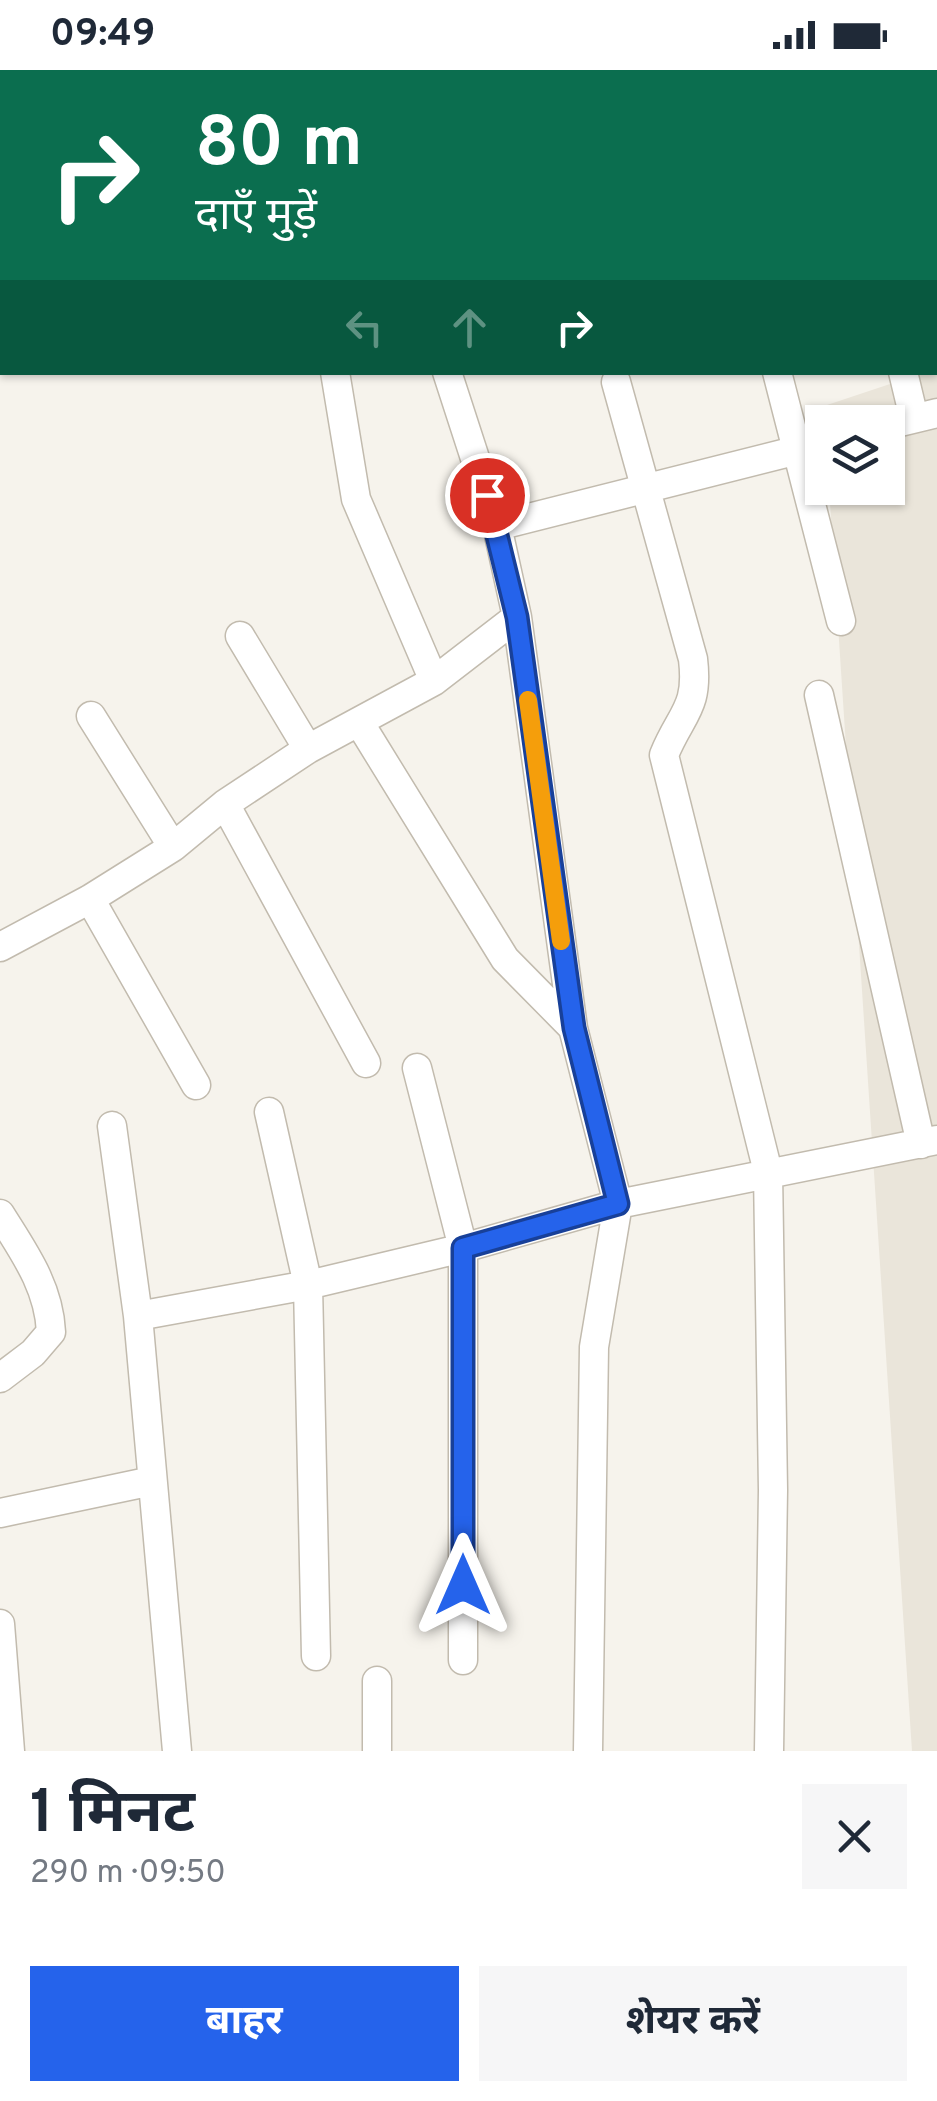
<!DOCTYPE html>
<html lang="hi">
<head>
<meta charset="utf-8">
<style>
	body { margin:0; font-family:Overpass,"Noto Sans Devanagari",sans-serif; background:#f6f6f7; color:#1f2937; height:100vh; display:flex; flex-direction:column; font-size:38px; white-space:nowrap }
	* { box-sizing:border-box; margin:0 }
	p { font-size:32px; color:#747a83 }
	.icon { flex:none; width:55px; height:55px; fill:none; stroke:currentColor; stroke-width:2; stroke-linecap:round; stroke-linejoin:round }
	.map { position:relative; height:1681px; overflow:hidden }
	.details { display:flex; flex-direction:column; background:#fff; flex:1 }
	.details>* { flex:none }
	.top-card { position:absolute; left:0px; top:0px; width:938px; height:305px; box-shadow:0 2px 8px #0004; background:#0b6e4f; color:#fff; overflow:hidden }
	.tools { position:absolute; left:805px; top:335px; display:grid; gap:20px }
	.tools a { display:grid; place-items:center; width:100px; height:100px; border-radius:0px; background:#fff; box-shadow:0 2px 8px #0004; font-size:50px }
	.pin { position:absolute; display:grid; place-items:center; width:85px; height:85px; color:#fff; margin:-42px; border:5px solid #fff; border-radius:50%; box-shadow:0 2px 10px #0007 }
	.me { position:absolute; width:110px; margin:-55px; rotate:0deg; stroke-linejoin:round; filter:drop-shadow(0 0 8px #0008) }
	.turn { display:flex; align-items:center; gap:35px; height:210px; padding:0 30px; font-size:45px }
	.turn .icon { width:130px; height:130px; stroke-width:2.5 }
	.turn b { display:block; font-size:70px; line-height:85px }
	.lanes { display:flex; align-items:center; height:95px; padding:0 30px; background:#0003; justify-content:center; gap:50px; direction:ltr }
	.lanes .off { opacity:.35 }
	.round { display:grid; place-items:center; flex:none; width:105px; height:105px; border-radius:0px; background:#f6f6f7 }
	.head { display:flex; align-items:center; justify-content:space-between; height:170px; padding:0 30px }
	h1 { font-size:60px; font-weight:700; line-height:75px }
	.cta { display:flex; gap:20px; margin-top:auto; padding:20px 30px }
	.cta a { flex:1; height:115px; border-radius:0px; background:#2563eb; color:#fff; font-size:40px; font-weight:700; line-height:115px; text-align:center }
	.cta a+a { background:#f6f6f7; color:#1f2937 }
	.status { display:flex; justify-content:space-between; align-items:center; height:70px; padding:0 50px; background:#fff; direction:ltr }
	.status svg { height:28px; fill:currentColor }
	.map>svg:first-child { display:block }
	.residential { fill:#eae5da }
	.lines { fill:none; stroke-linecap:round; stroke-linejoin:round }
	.street-casing { stroke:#c2bbae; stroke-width:31 }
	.street { stroke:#fff; stroke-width:28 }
	.route-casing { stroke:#184099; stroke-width:25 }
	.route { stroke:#2563eb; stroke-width:18 }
	.slow { stroke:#f59e0b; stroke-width:18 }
</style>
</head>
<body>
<div class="status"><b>09:49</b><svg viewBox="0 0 49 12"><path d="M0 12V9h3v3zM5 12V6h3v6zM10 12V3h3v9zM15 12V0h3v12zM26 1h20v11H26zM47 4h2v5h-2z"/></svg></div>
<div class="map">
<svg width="937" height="1681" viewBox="0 0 937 1681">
	<rect width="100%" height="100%" fill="#f6f3ec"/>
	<path class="residential" d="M937,298V1681H912L829,418H888V352H825L824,336L923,303L935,302Z"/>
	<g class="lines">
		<defs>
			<path id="street" d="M282,0L283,2
				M362,0V2
				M534,0L535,2
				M692,0L693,2
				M831,0L832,2
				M335,302L356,429L434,611
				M777,302L841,551
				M903,302L914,348
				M616,312L693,589C699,639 681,643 664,685L768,1102L773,1420L769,1681
				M888,355L937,343
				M497,456L822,374
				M517,547L573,958L618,1134L594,1277L588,1681
				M240,566L308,679
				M819,625L921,1074
				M91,646L173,777
				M359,652L505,889L573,958
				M225,734L366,993
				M90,829L196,1015
				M0,877L90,829L173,777L225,734L308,679L434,611L517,547L497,456L447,302
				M417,998L463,1178V1590
				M269,1042L308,1215L316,1586
				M112,1056L138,1246L177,1681
				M0,1144C23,1181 49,1216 51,1262L33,1283L0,1308
				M138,1246L308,1215L463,1178L618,1134L937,1070
				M0,1443L152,1411
				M0,1554L10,1681
				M377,1611V1681"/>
		</defs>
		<use href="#street" class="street-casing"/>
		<use href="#street" class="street"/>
	</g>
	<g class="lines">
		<defs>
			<path id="route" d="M463,1515V1178L618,1134L574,958L517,547L487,425"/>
		</defs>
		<use href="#route" class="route-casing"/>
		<use href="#route" class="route"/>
		<path class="slow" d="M528,630L561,871"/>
	</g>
</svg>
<div class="tools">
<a><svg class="icon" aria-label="layers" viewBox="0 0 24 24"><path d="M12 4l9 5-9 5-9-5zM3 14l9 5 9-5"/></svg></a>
</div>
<div class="pin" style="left:487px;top:425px;background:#d93025"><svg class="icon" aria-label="arrive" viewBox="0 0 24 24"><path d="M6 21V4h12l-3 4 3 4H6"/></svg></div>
<svg class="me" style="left:463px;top:1515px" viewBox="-20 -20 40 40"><path d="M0-17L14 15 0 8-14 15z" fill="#2563eb" stroke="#fff" stroke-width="4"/></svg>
<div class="top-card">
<div class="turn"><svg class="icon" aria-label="right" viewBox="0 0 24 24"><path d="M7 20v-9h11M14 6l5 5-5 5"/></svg><div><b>80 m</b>दाएँ मुड़ें</div></div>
<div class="lanes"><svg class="icon off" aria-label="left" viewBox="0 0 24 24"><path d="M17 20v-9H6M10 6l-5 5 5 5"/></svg><svg class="icon off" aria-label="ahead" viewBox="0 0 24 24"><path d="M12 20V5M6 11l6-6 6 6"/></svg><svg class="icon" aria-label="right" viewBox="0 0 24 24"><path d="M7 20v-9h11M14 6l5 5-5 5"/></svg></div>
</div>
</div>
<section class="details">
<div class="head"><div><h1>1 मिनट</h1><p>290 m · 09:50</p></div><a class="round"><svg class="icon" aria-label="close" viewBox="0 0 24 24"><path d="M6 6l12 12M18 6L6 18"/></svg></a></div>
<div class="cta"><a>बाहर</a><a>शेयर करें</a></div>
</section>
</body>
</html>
